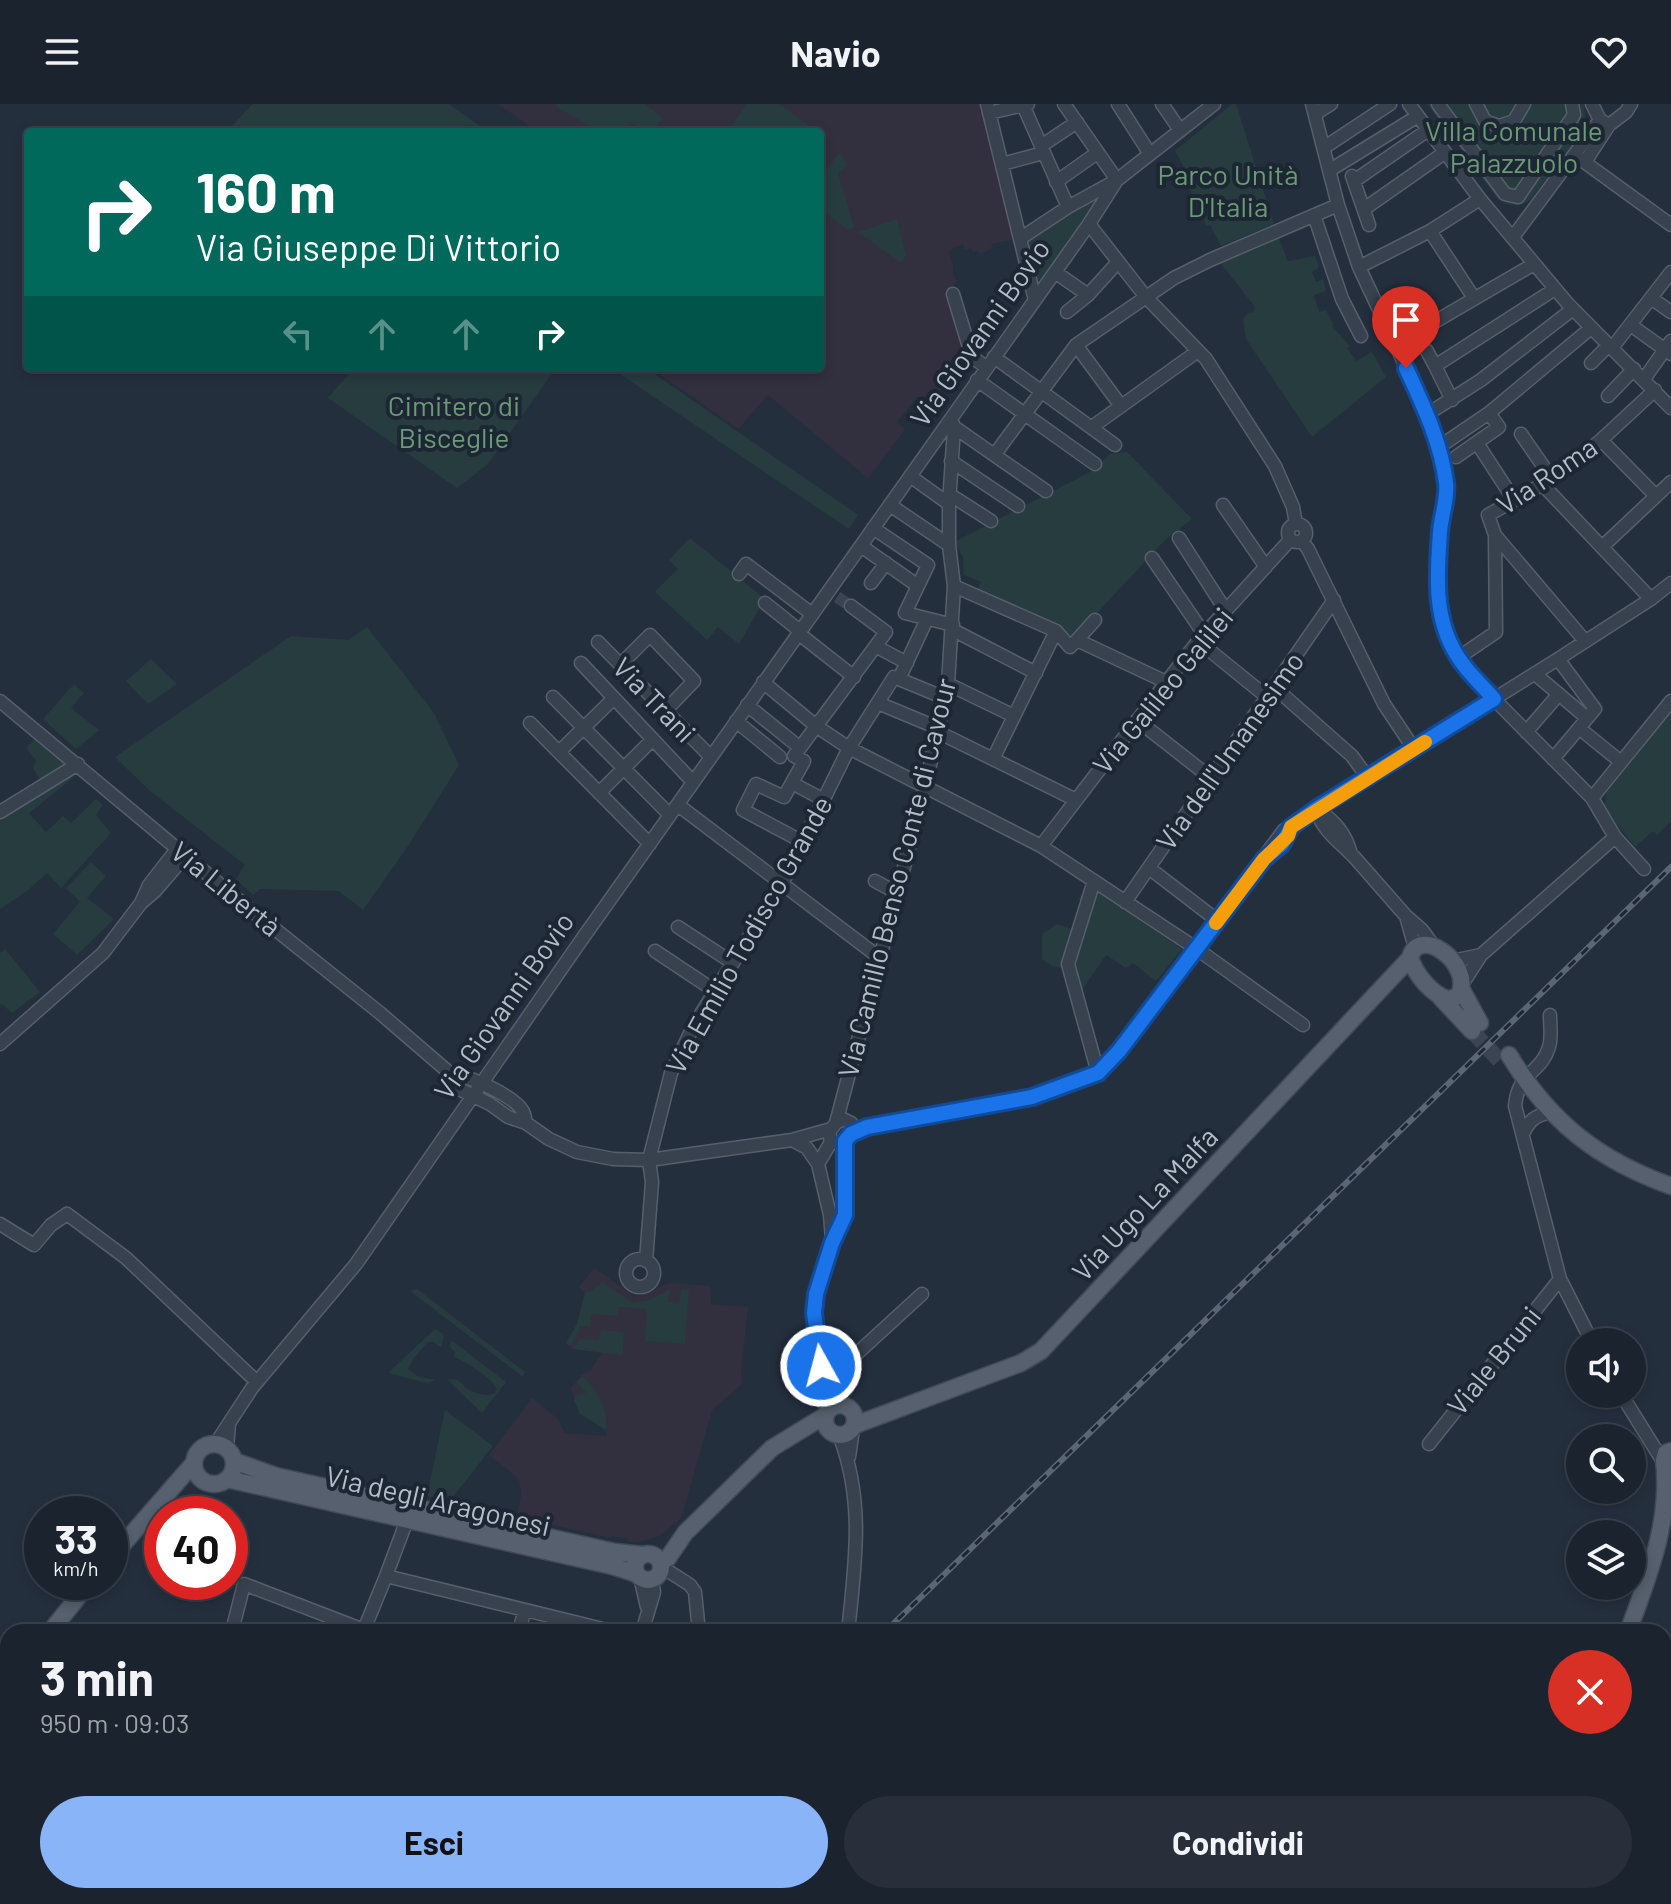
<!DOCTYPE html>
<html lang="it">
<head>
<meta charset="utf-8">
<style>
	body { margin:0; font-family:Barlow,sans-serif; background:#282f3a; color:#f1f3f6; height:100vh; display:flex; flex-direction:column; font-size:30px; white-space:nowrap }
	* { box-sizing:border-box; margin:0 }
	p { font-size:26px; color:#a0a4aa }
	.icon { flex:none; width:44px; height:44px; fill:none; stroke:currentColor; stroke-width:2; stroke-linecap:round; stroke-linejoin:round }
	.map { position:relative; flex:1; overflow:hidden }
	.panel { position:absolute; left:0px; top:1520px; width:1672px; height:280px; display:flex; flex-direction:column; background:#1b232e; border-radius:24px 24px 0 0; box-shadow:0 4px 12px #0003,0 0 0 2px #39404a }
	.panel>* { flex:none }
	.guide { position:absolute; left:24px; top:24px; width:800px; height:244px; border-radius:8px; box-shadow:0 4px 12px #0003,0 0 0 2px #39404a; background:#00695c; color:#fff; overflow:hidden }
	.tools { position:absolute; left:1566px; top:1224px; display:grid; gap:16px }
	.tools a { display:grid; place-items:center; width:80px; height:80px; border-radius:50%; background:#1b232e; box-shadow:0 4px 12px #0003,0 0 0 2px #39404a; font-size:40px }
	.speed { position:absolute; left:24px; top:1392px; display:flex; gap:16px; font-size:40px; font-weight:700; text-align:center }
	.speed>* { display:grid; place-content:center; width:104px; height:104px; border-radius:50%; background:#1b232e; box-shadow:0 4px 12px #0003,0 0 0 2px #39404a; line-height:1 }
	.speed small { font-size:20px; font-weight:400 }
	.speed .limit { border:12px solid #d22; background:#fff; color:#111 }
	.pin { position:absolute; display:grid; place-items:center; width:68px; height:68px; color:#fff; margin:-82px -34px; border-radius:50% 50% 50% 0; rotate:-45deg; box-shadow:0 0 8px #0007 }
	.pin .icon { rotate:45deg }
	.me { position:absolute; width:88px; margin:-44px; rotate:353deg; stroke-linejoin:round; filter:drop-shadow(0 0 6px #0008) }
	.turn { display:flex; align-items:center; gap:28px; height:168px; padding:0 40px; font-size:36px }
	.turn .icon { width:104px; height:104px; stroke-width:2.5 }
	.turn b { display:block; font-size:56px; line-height:68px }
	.lanes { display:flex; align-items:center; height:76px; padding:0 40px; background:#0003; justify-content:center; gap:40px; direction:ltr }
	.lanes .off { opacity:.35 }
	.round { display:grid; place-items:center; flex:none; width:84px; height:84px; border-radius:42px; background:#282f3a }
	.headline { display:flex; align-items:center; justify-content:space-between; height:136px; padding:0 40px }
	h1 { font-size:48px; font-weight:700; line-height:60px }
	.primary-button { display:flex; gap:16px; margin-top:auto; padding:16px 40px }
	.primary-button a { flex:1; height:92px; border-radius:48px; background:#8ab4f8; color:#111; font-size:32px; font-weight:700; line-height:92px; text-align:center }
	.primary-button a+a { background:#282f3a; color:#f1f3f6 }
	header { display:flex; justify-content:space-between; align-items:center; height:104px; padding:0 40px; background:#1b232e; font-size:36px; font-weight:700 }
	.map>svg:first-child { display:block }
	.medical { fill:#32303f }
	.green { fill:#263c3f }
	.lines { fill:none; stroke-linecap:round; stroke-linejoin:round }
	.minor-tunnel { stroke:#3a4453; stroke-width:12; stroke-dasharray:12 6; stroke-linecap:butt }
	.major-tunnel { stroke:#3a4453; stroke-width:16; stroke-dasharray:16 8; stroke-linecap:butt }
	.minor-casing { stroke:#565f6c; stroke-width:15 }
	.major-casing { stroke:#414a57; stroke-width:19 }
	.minor { stroke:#38414e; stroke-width:12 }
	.major { stroke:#56606e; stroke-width:16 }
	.rail-casing { stroke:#5a6575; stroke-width:6 }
	.rail { stroke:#1d2633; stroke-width:3; stroke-dasharray:9; stroke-linecap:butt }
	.route-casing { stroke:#114b97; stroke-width:20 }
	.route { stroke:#1a73e8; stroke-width:14 }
	.slow { stroke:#f59e0b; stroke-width:14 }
	.labels { text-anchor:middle; stroke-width:8; stroke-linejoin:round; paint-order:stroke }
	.park-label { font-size:28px; fill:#6b9a76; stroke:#1d2633 }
	.street-label { font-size:28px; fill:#b4bcc9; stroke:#1d2633 }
</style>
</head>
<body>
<header><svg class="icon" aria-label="menu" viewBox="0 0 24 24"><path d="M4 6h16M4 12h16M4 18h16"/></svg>Navio<svg class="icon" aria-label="heart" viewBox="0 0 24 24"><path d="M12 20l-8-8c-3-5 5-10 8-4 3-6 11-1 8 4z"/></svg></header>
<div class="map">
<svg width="1671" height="1800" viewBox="0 0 1671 1800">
	<rect width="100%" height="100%" fill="#242f3e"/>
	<path class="medical" d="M498,0H981L1015,135L991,140L992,144L980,150L978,147L973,148L971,144L965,146L963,140L948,147L953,161V170L957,177L949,188L969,258L962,263L959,261L936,293H917L897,318L905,325L868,374L768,291L738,325L651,264H820V28H538Z
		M594,1164L634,1192H641L669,1179L710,1182L711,1200L748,1203L741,1266L742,1280L712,1306L681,1414L659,1432L639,1438H628V1435L612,1432L611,1434L517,1413L521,1392L520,1379L517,1373L489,1351L532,1294L558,1315L565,1329L607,1332L606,1325L580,1310L571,1284L581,1271L591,1266L602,1249L573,1245L566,1239L577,1220L585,1189L579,1183Z"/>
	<path class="green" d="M253,0H449L488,28H226Z
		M555,0H645L663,14L652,28H645L630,18L624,28H601L558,4Z
		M747,0H779L818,28H727Z
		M1232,0H1236L1274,120L1221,142L1210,121H1206L1187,80L1192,77L1175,47Z
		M1427,0H1584L1586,23L1530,96C1519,104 1508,103 1497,94Z
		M840,48L847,62L838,69L854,123L848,126L820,105V74Z
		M1095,87L1103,98L1035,196L1021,134Z
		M897,115L906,152L901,159L858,128Z
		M1278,132L1288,157L1315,152L1319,163L1312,168L1316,178L1323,175L1326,187L1314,191L1319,208L1326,206L1333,220L1332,222C1337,229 1345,235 1350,242L1347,244L1356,257L1372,248L1386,273L1312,333L1246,235L1243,214L1250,208L1253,209L1255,203L1218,156Z
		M354,264H556L487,361L457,384L328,294Z
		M611,264H646L858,411L849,425Z
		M1127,348L1192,415L1164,437L1072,536L977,488L981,478L964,471L963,453L954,438L1092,367L1110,350Z
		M690,434L765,495L739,540L718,523L707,536L655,488L678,465L669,456Z
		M367,523L434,609L459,661L408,742L363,806L339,787L260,785L253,791L236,775L245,761L149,686L115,653L291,532L349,536Z
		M151,555L177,580L148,600L126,577Z
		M74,580L84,589L71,604L99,626L76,645L43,615Z
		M1671,609V718L1657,731L1653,727L1635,743L1605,705L1606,689Z
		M35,634L66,661L41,677L33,664L36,656L26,644Z
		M72,668L74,673L29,709L46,728L63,712L71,719L96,695L103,701L96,711L111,729L61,784L47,769L27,787L0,805V715Z
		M91,758L106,772L87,794L114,815L77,851L53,830L80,798L66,784Z
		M1087,781L1182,845L1156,877L1133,859L1126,864L1106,851L1080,889L1066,865L1052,862L1042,855V830L1057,820L1074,826L1084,799L1078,795Z
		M5,845L40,888L12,909L2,900L0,901V849Z
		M602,1178L633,1199L649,1196L670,1185L668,1198L679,1200L681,1186L689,1185L685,1240L645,1237L647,1205L619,1203L617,1212L591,1210L590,1223L580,1222L577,1232L570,1242L566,1239L577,1220L585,1188H590Z
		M417,1185L525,1268L522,1272L410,1187Z
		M435,1225L444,1230L441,1243L433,1238H428L413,1255L408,1265L419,1273L436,1276L427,1279L388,1269Z
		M601,1226L624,1228L623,1251L573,1245L580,1235L599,1236Z
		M451,1236L506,1278L482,1309L447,1275L458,1276C467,1287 481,1293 494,1290L497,1285C492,1274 465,1257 454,1253L455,1248L450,1243Z
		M582,1272C597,1283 609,1307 606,1326L580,1310L574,1296L577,1291L586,1289L577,1278Z
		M445,1306L493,1342L449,1398L427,1392Z"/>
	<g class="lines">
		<path class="minor-tunnel" d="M837,493L851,502"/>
		<path class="major-tunnel" d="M1472,927L1502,959"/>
		<defs>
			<path id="minor" d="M987,0L1035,196
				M1118,0L1150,50
				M1162,0L1180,26
				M1312,0L1338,101L1359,163L1428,310L1439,343L1447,382L1440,422L1437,482L1439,504L1450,537L1458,554L1494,595L1592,694L1615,733L1644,765
				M1409,0L1480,95L1568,200L1671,304
				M1438,0L1505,90L1518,93L1574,11L1572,0
				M1476,0L1485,17L1499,22L1514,17L1524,0
				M1023,1L1068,103
				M989,9L1028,0
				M1315,10L1331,0
				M1609,21L1626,8L1631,0
				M1041,42L1077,18
				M1325,43L1390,0
				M1576,52L1671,121
				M1585,58L1609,21L1600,16L1592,0
				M1002,60L1043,49
				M1330,66L1418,12
				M1352,72L1369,121
				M1354,77L1428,26
				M1056,78L1097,49
				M1364,105L1444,49
				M1314,111L1342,195L1361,232
				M1089,120L1145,192L1206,255L1275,362L1293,403L1296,420
				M1430,127L1472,191
				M1513,133L1600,16
				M1021,134L1068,103L1117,76L1064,0
				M1359,163L1430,127L1480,95
				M1055,168L1088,191
				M953,190L972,253L986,263
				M1651,194L1671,208
				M1067,208L1088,191L1118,158
				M1632,222L1671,250
				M1076,241L1121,302
				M1395,241L1534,160
				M1612,244L1671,168
				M1427,247L1435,262
				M994,253L1115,341
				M1591,259L1609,241
				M1644,275L1671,237
				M977,276L1095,360
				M1608,292L1634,265
				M1452,296L1435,262L1555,185
				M1434,306L1481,276L1573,205
				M954,323L1046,387
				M1092,323L1198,247
				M1521,330L1552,375
				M1601,336L1656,392
				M1477,339L1514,396
				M1439,343L1489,309L1591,224
				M995,350L1076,241L1174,174L1210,156L1338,101
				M1456,353L1499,323L1489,309
				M951,357L1018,402
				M910,372L949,400
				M1542,380L1651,495
				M949,390L991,417
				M890,401L949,441
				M1223,401L1266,463
				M1288 429a9 9 0 1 1 18 0a9 9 0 1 1-18 0Z
				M873,424L928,461L905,509L953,521
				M1495,431L1585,537
				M1179,434L1226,507
				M1302,437L1308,445L1384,600L1414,645
				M861,442L918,482
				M1602,443L1671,378
				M1152,454L1204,530
				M739,470L746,460L812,510
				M871,479L886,459
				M954,482L1056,527L1070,543L1077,536L1166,578
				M765,499L800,527
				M953,526L1036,569
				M798,529L854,573
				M1077,536L1095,516
				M1198,537L1267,593
				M598,538L711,653
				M877,543L907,559
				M1458,554L1496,528L1495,431L1488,411L1552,375L1601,336L1655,286
				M1558,555L1595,605L1579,624
				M581,559L693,678
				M620,561L650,531L694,577L665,607
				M1535,570L1587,614
				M899,575L927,515
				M763,578L816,622L849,644L1041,742L1197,845L1303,921
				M948,580L1014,612
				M1274,583L1352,652L1368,674
				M553,593L670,711
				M0,597L241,798L380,909L452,971L455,981L459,985L490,1000L508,1013L526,1019L549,1035L577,1048L613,1055L649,1056L792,1036L831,1025
				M878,599L938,624
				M747,601L794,639
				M1137,616L1211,674
				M736,617L780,653
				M530,619L650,740
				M938,628L1076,696
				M1526,628L1559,590
				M559,648L614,594
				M993,655L1056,527
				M1553,655L1579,624L1621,658
				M792,679L824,696
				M599,689L653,635
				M1592,694L1671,597
				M678,701L880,854
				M1316,705C1323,728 1340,738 1355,754C1372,773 1389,793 1406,812
				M1316,705C1335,716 1346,730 1351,750
				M0,708L78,660
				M803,738L743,706L756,680L784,693L804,657L794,652L886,528L851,502
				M1041,742L1198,537L1290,436
				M177,745L149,781L141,799L155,787L185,752
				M1149,764L1218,817
				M875,777L897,789
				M1094,777L1068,860L1098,969
				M1125,798L1334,496
				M678,823L733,859
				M1415,844L1406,812L1422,826L1433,841
				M655,847L715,887
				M1481,851L1615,733
				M1452,857L1481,851L1463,879
				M1550,911C1550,921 1552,934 1549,943C1541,970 1518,967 1515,1002L1560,1175L1592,1238
				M0,940L103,849L141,799
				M452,971C469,971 513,992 522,1006C525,1010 525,1015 526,1019
				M843,1015L851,1019V1030L841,1039L831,1038L829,1028L836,1019Z
				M836,1019L925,684L948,580L954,482L949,441V400L954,323L951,315
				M851,1030L867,1023L1032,993L1098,969L1119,947L1284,726L1558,555L1651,495L1671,479
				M1523,1030C1529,1016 1535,1012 1550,1008
				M792,1036L807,1044L818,1060
				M831,1038L818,1060L830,1111L832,1136
				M0,1120L34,1141L51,1121L67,1110L126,1154L257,1278
				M626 1169a14 14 0 1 1 28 0a14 14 0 1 1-28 0Z
				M646,1157L652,1078L649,1056L671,969L694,921L782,780L849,644L894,573L945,594
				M825,1272L830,1285L845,1302
				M827,1277L922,1190
				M1621,1290L1664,1359
				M827,1308L822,1292L814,1209L816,1190L832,1139L845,1111V1037
				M839,1331C865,1397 855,1460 848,1528
				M216,1339L252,1284L356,1160L580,838L1089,120L1117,76L1214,0
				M1429,1340L1560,1175
				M227,1344L229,1320
				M849,1353L853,1325
				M662,1463L690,1481L695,1488L699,1528
				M386,1472L410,1408
				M640,1473L647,1503
				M226,1528L233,1523L244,1480L364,1526
				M363,1528L386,1472L615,1528
				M519,1528L524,1508
				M642,1528L654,1488L652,1476
				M0,1762L8,1753
				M0,1774L8,1781
				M21,1792L30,1800
				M260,1792L284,1800
				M801,1792V1800
				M42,1800L49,1792
				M122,1800L129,1792
				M361,1800L366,1792
				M505,1800L510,1792
				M584,1800L592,1792
				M818,1800L819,1792
				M834,1800L837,1792"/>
			<path id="major" d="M1462,886L1480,919
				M1441,894L1472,927
				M1509,951C1550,1018 1598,1056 1671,1082
				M825 1316a15 15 0 1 1 30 0a15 15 0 1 1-30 0Z
				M855,1321L1021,1259L1041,1247L1410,854C1418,820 1474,859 1459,891L1449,896C1431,890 1416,871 1410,854
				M194 1360a20 20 0 1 1 40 0a20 20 0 1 1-40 0Z
				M234,1357L276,1372L615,1448L643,1451
				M227,1375L612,1462L637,1470
				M635 1463a13 13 0 1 1 26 0a13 13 0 1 1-26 0Z
				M110,1455L193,1360
				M661,1458L668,1454L685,1429L772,1344L826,1311
				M50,1528L90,1478
				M1628,1528C1649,1471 1671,1417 1664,1356L1666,1349L1671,1347
				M0,1579L7,1585L6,1605L0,1608
				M1558,1800L1560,1792"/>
		</defs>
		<use href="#minor" class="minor-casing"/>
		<use href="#major" class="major-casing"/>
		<use href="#minor" class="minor"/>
		<use href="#major" class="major"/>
		<defs>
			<path id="rail" d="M885,1528L1671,763
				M605,1800L613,1792"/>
		</defs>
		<use href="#rail" class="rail-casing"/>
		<use href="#rail" class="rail"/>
	</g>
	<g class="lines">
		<defs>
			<path id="route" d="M821,1262L814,1209L816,1190L832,1139L845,1111V1037L851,1030L867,1023L1032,993L1098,969L1119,947L1264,755L1282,740L1291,723L1316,705L1494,595C1482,581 1467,568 1458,553C1433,515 1437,470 1440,428C1441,412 1448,395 1446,379C1441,338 1423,301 1406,264"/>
		</defs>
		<use href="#route" class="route-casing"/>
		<use href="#route" class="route"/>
		<path class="slow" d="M1216,819L1264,755L1288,732L1291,723L1425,638"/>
	</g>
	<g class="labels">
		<g class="park-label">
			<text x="1514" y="37">Villa Comunale<tspan x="1514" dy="32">Palazzuolo</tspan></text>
			<text x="1228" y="81">Parco Unità<tspan x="1228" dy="32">D'Italia</tspan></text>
			<text x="454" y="312">Cimitero di<tspan x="454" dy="32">Bisceglie</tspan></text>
		</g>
		<g class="street-label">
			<text transform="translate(980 229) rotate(-55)" y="10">Via Giovanni Bovio</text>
			<text transform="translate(1547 372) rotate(-34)" y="10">Via Roma</text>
			<text transform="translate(1163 587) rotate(-51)" y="10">Via Galileo Galilei</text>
			<text transform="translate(654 596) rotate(46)" y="10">Via Trani</text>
			<text transform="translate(1230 647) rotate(-55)" y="10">Via dell'Umanesimo</text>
			<text transform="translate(897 774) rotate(-76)" y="10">Via Camillo Benso Conte di Cavour</text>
			<text transform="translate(226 785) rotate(39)" y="10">Via Libertà</text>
			<text transform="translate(749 831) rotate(-61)" y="10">Via Emilio Todisco Grande</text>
			<text transform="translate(504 902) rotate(-55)" y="10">Via Giovanni Bovio</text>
			<text transform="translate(1145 1100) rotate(-47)" y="10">Via Ugo La Malfa</text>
			<text transform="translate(1494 1257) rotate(-51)" y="10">Viale Bruni</text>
			<text transform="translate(438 1397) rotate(13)" y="10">Via degli Aragonesi</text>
		</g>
	</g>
</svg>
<div class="tools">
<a><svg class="icon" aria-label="sound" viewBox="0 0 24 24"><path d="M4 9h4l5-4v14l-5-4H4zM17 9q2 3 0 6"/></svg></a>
<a><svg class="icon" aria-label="search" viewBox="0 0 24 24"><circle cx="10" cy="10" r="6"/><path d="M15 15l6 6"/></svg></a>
<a><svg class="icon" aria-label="layers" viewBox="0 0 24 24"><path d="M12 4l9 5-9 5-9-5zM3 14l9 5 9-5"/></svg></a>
</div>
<div class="speed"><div>33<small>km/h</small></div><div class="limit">40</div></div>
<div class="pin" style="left:1406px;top:264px;background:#d93025"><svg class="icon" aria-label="arrive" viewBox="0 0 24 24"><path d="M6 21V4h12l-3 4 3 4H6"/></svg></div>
<svg class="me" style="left:821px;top:1262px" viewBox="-20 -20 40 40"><circle r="17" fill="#1a73e8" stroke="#fff" stroke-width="3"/><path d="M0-11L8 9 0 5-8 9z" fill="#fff"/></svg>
<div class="guide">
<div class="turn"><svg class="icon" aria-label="right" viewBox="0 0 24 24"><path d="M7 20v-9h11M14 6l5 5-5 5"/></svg><div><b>160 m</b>Via Giuseppe Di Vittorio</div></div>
<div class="lanes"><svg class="icon off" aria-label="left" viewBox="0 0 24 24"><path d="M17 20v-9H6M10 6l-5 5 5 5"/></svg><svg class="icon off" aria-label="ahead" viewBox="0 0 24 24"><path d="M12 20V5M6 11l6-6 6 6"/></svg><svg class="icon off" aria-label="ahead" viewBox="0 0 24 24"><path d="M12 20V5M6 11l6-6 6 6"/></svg><svg class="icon" aria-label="right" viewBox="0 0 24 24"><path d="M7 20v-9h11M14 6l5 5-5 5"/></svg></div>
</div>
<section class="panel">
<div class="headline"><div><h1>3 min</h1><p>950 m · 09:03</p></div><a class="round" style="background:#d93025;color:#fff"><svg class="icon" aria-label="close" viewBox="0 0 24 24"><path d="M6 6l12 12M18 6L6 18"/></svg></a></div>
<div class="primary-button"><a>Esci</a><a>Condividi</a></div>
</section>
</div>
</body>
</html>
